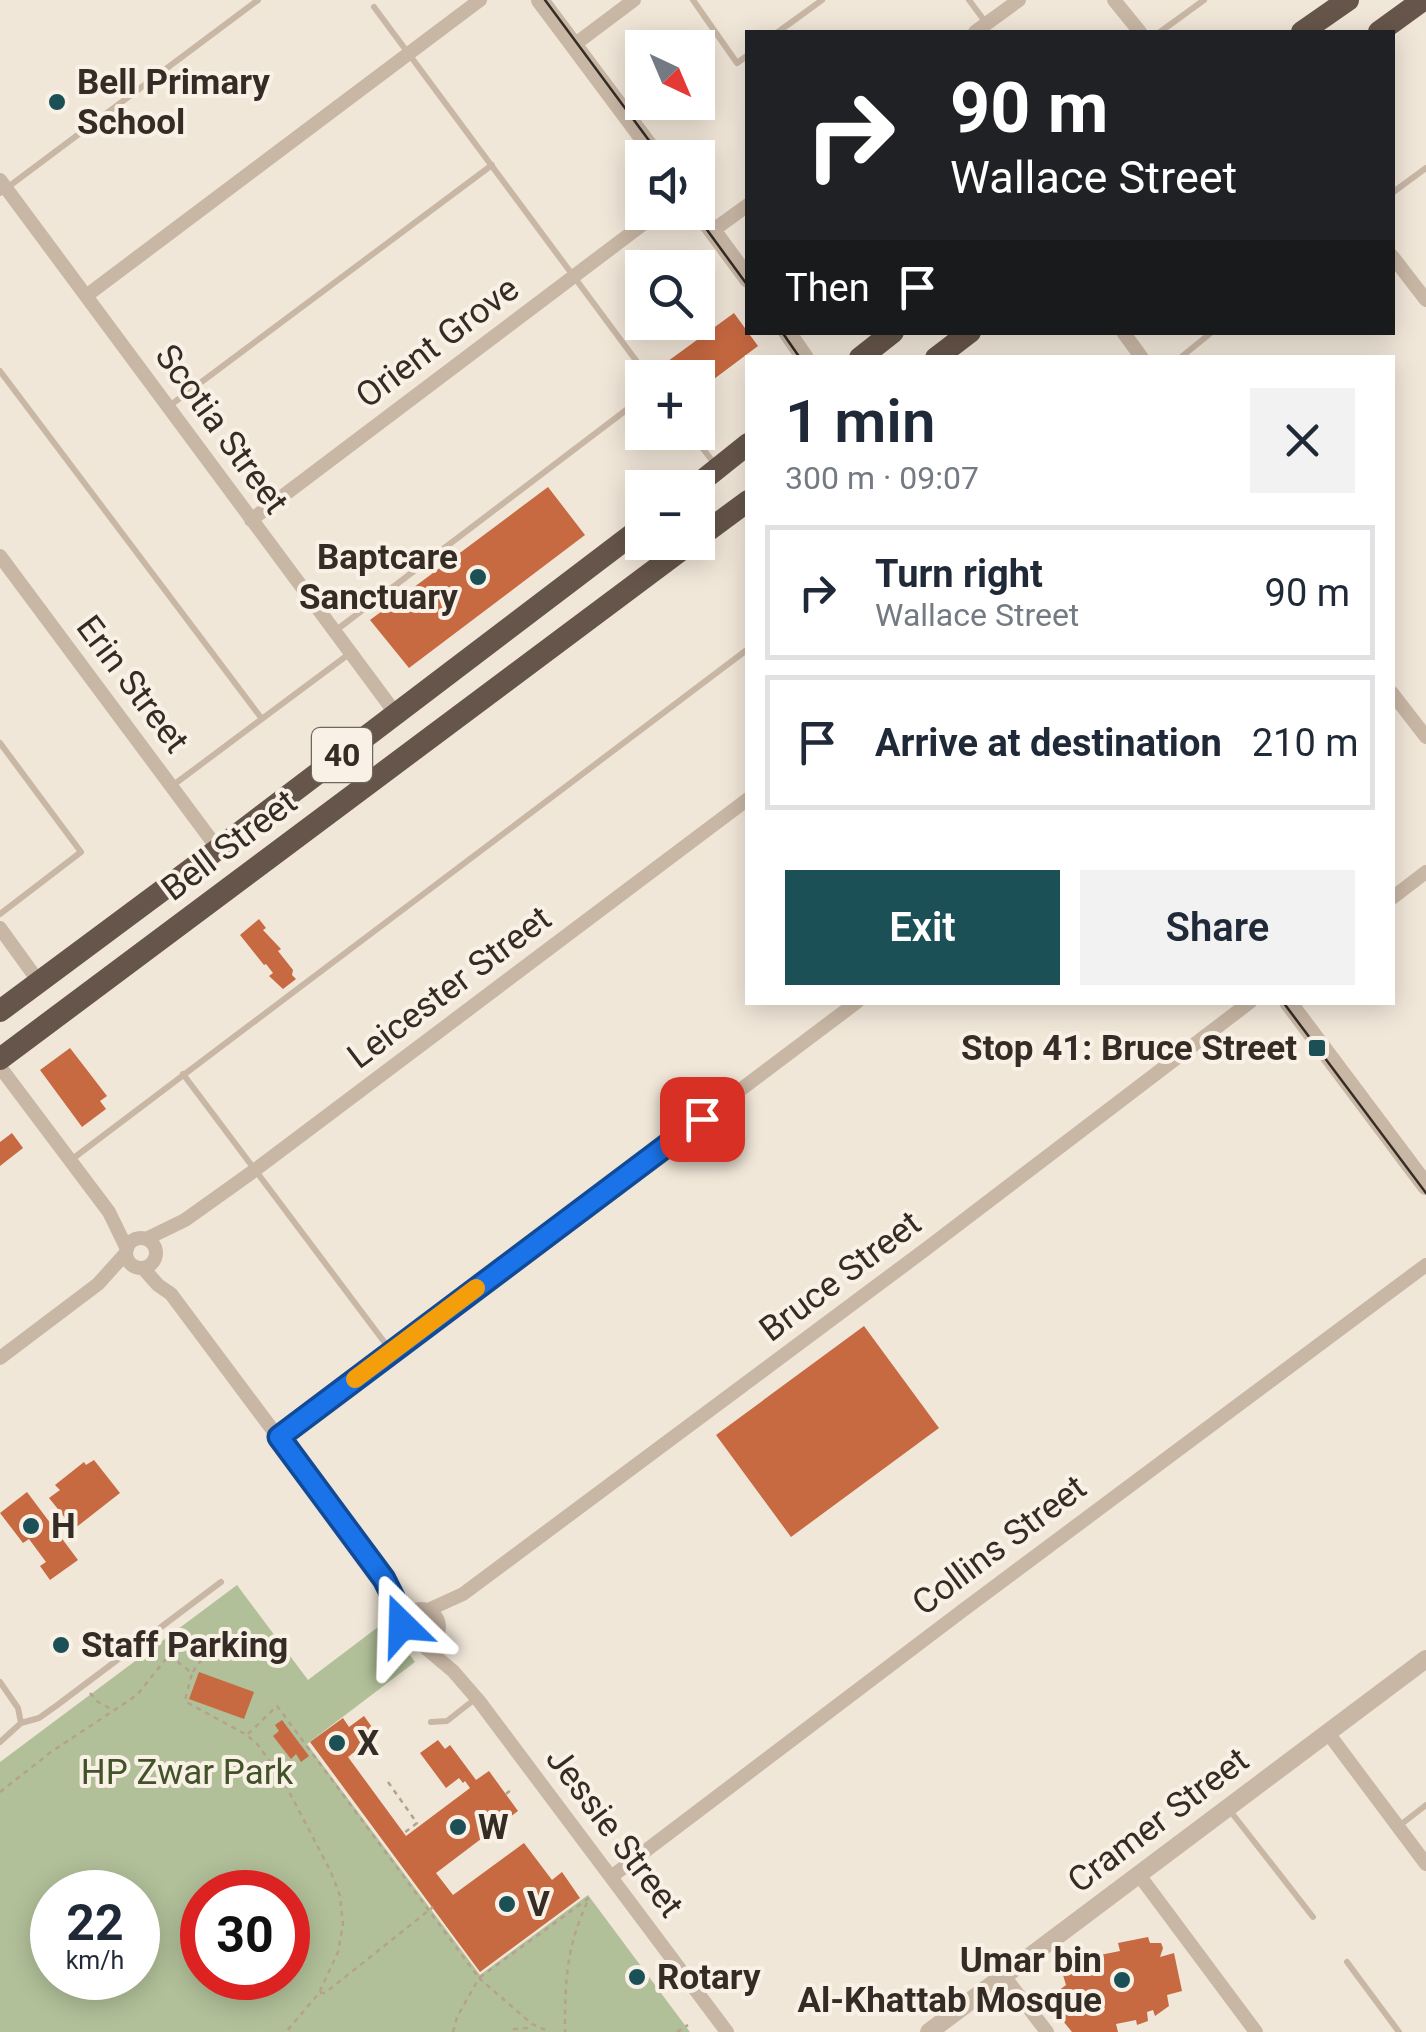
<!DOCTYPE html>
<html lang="en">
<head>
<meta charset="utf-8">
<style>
	body { margin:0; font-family:Roboto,sans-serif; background:#f2f2f3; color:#1f2937; height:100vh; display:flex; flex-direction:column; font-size:38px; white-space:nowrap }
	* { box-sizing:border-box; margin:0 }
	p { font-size:32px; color:#747a83 }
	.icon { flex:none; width:55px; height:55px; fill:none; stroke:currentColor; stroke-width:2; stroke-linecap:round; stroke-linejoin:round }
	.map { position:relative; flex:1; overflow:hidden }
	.sheet { position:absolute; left:745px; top:355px; width:650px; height:650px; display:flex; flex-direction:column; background:#fff; border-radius:0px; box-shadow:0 5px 25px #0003 }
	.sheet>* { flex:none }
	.banner { position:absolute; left:745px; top:30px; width:650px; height:305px; border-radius:0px; box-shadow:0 5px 25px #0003; background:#202124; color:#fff; overflow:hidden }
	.needle { width:65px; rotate:136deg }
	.controls { position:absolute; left:625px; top:30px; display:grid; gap:20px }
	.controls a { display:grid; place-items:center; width:90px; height:90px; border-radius:0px; background:#fff; box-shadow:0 5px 25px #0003; font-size:50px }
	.speed { position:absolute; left:30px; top:1870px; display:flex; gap:20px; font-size:50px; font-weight:700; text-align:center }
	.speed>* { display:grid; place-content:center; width:130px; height:130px; border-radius:50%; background:#fff; box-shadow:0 5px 25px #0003; line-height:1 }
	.speed small { font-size:25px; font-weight:400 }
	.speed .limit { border:15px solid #d22; background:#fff; color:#111 }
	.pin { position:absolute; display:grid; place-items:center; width:85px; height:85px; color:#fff; margin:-42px; border-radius:20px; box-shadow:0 5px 15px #0006 }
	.me { position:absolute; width:110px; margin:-55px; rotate:338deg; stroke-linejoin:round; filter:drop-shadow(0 0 8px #0008) }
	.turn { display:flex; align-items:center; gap:35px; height:210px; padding:0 40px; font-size:45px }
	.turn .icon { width:130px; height:130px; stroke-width:2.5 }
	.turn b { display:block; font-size:70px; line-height:85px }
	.then { display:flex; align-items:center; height:95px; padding:0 40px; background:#0003; gap:20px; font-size:38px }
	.round { display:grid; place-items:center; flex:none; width:105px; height:105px; border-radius:0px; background:#f2f2f3 }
	.overview { display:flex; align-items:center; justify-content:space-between; height:170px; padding:0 40px }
	h1 { font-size:60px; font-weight:600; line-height:75px }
	.button { display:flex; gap:20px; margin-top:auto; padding:20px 40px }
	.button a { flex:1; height:115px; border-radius:0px; background:#1c5057; color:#fff; font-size:40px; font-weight:600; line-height:115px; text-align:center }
	.button a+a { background:#f2f2f3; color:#1f2937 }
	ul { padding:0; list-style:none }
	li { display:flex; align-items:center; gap:30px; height:135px; margin:0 20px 15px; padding:0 20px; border:5px solid #e0e1e3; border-radius:0px }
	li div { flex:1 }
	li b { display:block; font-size:38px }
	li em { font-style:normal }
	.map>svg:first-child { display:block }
	.green { fill:#b1c099; fill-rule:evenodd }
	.building { fill:#c76941 }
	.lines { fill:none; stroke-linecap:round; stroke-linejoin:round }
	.path { stroke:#b5a18f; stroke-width:2.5; stroke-dasharray:5 5; stroke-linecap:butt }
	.service { stroke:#c9b7a5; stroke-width:6 }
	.minor { stroke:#c9b7a5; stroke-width:14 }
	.tertiary { stroke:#c9b7a5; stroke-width:18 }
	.trunk { stroke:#66554a; stroke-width:22 }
	.tram { stroke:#352c26; stroke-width:2.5 }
	.route-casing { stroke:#114b97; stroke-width:25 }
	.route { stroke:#1a73e8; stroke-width:18 }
	.slow { stroke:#f59e0b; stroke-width:18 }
	.poi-dot { fill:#1c5057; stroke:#f9f1e5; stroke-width:4 }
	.labels { text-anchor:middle; stroke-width:8; stroke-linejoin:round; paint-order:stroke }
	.shield { fill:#f9f1e5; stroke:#70675f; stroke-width:2.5 }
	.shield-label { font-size:32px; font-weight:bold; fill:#352c26 }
	.poi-label { font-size:35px; font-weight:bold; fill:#352c26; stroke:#f9f1e5; text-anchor:start }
	.street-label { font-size:35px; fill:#352c26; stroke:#f9f1e5 }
	.park-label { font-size:35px; fill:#42532a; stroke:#f9f1e5 }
</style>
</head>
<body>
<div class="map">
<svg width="1426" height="2032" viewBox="0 0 1426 2032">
	<rect width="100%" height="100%" fill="#f1e7d9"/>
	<path class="green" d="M237,1585L308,1680L386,1621L415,1662L307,1744L480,1975L588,1895L690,2032H0V1762ZM52,1892H138V1978H52ZM202,1892H288V1978H202Z"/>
	<path class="building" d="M734,313L758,346L698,391V378H657L653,372Z
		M548,487L585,535L409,668L370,620Z
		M259,919L266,928L263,930L281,949L278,951L293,970L292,975L296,979L283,989L269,976L273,973L266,964L264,965L240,935Z
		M70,1048L107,1096L100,1101L106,1109L82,1127L40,1070Z
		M12,1133L23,1148L0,1166V1142Z
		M864,1326L939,1428L791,1537L716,1435Z
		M94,1460L120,1493L74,1529L49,1498L60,1490L55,1485L84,1462L86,1465Z
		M27,1492L78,1560L50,1580L40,1566L46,1562L29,1539L23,1543L0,1513Z
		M199,1672L254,1692L244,1719L189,1699Z
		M364,1716L377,1734L348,1757L406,1836L470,1788L465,1781L463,1783L459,1778L446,1788L420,1753L438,1740L445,1749L450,1745L476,1780L489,1771L518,1811L436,1873L453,1895L524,1843L552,1880L562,1872L580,1898L480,1972L310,1742L343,1718L349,1727Z
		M282,1720L309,1756L301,1762L296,1754L291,1759L273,1736L279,1731L275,1725Z
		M1148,1937L1150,1943H1161L1163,1948L1160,1957L1174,1953L1182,1991L1167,1995L1169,2006L1155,2016L1153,2010L1147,2012L1148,2021L1137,2025L1136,2020L1116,2024L1118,2032H1072L1046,2000L1066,1985L1063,1975L1085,1958L1093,1969L1103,1967L1100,1955L1120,1951L1118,1943Z"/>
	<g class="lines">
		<path class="path" d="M193,1672C209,1643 237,1641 262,1659
			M90,1693L98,1702L111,1709
			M248,1734L277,1706L479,1978L589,1898C566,1948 565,1978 565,2032
			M388,1782L417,1823L404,1833
			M0,1792L51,1752L137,1695L169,1655L192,1673L185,1700L188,1703L247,1735L258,1745L283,1780L331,1872L340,1896L343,1924L338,1952L319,1993L286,2032
			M506,1794L512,1789
			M320,1993H325L433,1907
			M513,2029L527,2028L531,2025
			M453,2032L457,2017L479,1978L532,2024L550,2032
			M677,2032L688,2025"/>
		<path class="service" d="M693,0L737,63L748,55
			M969,0L986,23
			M374,7L649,378
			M778,32L822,0
			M1160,32L1204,0
			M0,193L258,0
			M1392,193L1426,168
			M1180,358L1212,332
			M0,371L262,719
			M168,407L492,165
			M690,432L714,463
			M335,631L642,398
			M0,743L81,852L0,914
			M172,786L349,654
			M183,1074L391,1351
			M71,1160L748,649
			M0,1682L18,1708L21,1723L0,1742
			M431,1722L447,1721L475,1699
			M21,1723L39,1718L56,1706L221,1582
			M1231,1812L1313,1917
			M1399,1826L1426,1805
			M1347,1962L1399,2032"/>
		<path class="minor" d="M1114,0L1140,32
			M975,32L1019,0
			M574,45L634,0
			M0,180L396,714
			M712,231L748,205
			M1392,256L1426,300
			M86,296L480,0
			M1123,332L1142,358
			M251,520L659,212
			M0,556L218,849
			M1392,693L1426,737
			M1392,898L1426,872
			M0,928L39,982
			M0,1067L109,1212L127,1249
			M126 1253a15 15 0 1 1 30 0a15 15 0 1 1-30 0Z
			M146,1239L185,1220L255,1170L748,799
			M143,1268L158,1285L171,1294L384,1579L404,1619
			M0,1358L98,1284L126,1253
			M279,1437L857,1002
			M403 1627a18 18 0 1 1 36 0a18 18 0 1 1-36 0Z
			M428,1610L463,1594L926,1249L1250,1002
			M422,1645L453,1671L479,1701L727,2032
			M1328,1733L1426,1864
			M1139,1875L1256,2032
			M611,1877L962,1611L1426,1265
			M1004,1976L1047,2032"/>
		<path class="tertiary" d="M540,0L658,158
			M698,211L748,279
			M787,332L805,358
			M1288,1002L1426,1186
			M929,2032L1426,1659"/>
		<path class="trunk" d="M1302,32L1348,0
			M1379,32L1423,0
			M860,358L893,332
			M936,358L970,332
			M693,488L748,444
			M698,538L748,501
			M0,1011L218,849L642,527
			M0,1059L692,542"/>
		<path class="tram" d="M545,0L662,158
			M694,212L748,286
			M782,332L800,358
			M1283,1002L1426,1193"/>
	</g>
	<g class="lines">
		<defs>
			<path id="route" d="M402,1625L404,1619L384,1579L279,1437L702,1119"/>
		</defs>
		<use href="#route" class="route-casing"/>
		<use href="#route" class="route"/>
		<path class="slow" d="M355,1379L476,1288"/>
	</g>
	<g class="poi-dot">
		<circle cx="57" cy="102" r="10"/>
		<circle cx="478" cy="577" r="10"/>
		<rect x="1307" y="1038" width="20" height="20" rx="5"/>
		<circle cx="31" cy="1526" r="10"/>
		<circle cx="61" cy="1645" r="10"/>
		<circle cx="337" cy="1743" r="10"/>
		<circle cx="458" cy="1827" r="10"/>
		<circle cx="507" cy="1904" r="10"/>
		<circle cx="637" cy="1977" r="10"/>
		<circle cx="1122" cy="1980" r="10"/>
	</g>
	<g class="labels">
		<rect class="shield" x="312" y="728" width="60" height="54" rx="8"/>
		<g class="shield-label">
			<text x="342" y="766">40</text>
		</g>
		<g class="poi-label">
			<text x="77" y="94">Bell Primary<tspan x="77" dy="40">School</tspan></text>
			<text x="458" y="569" text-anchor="end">Baptcare<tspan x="458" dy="40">Sanctuary</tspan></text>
			<text x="1297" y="1060" text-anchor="end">Stop 41: Bruce Street</text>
			<text x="51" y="1538">H</text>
			<text x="81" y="1657">Staff Parking</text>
			<text x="357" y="1755">X</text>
			<text x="478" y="1839">W</text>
			<text x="527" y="1916">V</text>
			<text x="1102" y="1972" text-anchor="end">Umar bin<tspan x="1102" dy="40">Al-Khattab Mosque</tspan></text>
			<text x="657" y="1989">Rotary</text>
		</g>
		<g class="street-label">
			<text transform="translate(437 342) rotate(-37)" y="12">Orient Grove</text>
			<text transform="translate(222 429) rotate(54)" y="12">Scotia Street</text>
			<text transform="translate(133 684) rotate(53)" y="12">Erin Street</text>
			<text transform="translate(229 845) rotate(-37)" y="12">Bell Street</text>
			<text transform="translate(449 987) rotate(-37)" y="12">Leicester Street</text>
			<text transform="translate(840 1276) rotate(-37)" y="12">Bruce Street</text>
			<text transform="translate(999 1545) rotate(-37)" y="12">Collins Street</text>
			<text transform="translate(1158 1820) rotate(-37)" y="12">Cramer Street</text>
			<text transform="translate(615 1832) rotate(53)" y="12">Jessie Street</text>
		</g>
		<g class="park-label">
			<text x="187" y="1784">HP Zwar Park</text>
		</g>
	</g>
</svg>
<div class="controls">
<a><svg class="needle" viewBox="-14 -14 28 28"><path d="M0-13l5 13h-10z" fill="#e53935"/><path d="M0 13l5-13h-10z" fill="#747a83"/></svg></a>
<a><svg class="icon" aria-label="sound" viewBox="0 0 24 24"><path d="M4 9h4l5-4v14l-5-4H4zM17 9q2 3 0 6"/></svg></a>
<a><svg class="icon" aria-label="search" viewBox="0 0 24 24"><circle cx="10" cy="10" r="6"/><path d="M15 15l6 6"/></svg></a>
<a>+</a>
<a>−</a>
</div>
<div class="speed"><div>22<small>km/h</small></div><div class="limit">30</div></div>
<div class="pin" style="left:702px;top:1119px;background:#d93025"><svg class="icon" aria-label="arrive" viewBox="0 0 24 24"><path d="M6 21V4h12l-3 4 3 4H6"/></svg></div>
<svg class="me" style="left:402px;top:1625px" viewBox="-20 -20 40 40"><path d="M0-17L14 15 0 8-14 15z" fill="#1a73e8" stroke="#fff" stroke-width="4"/></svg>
<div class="banner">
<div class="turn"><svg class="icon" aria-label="right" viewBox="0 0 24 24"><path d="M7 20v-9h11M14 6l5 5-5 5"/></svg><div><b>90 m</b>Wallace Street</div></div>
<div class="then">Then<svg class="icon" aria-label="arrive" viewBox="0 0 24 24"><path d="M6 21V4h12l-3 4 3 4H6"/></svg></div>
</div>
<section class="sheet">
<div class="overview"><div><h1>1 min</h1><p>300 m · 09:07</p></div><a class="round"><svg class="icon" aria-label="close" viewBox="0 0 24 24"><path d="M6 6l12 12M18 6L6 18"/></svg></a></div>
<ul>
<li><svg class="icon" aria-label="right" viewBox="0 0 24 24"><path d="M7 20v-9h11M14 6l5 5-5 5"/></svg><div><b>Turn right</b><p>Wallace Street</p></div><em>90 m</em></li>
<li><svg class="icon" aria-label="arrive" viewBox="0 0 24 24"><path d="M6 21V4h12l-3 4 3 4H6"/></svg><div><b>Arrive at destination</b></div><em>210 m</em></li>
</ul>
<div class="button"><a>Exit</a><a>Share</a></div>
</section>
</div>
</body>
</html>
